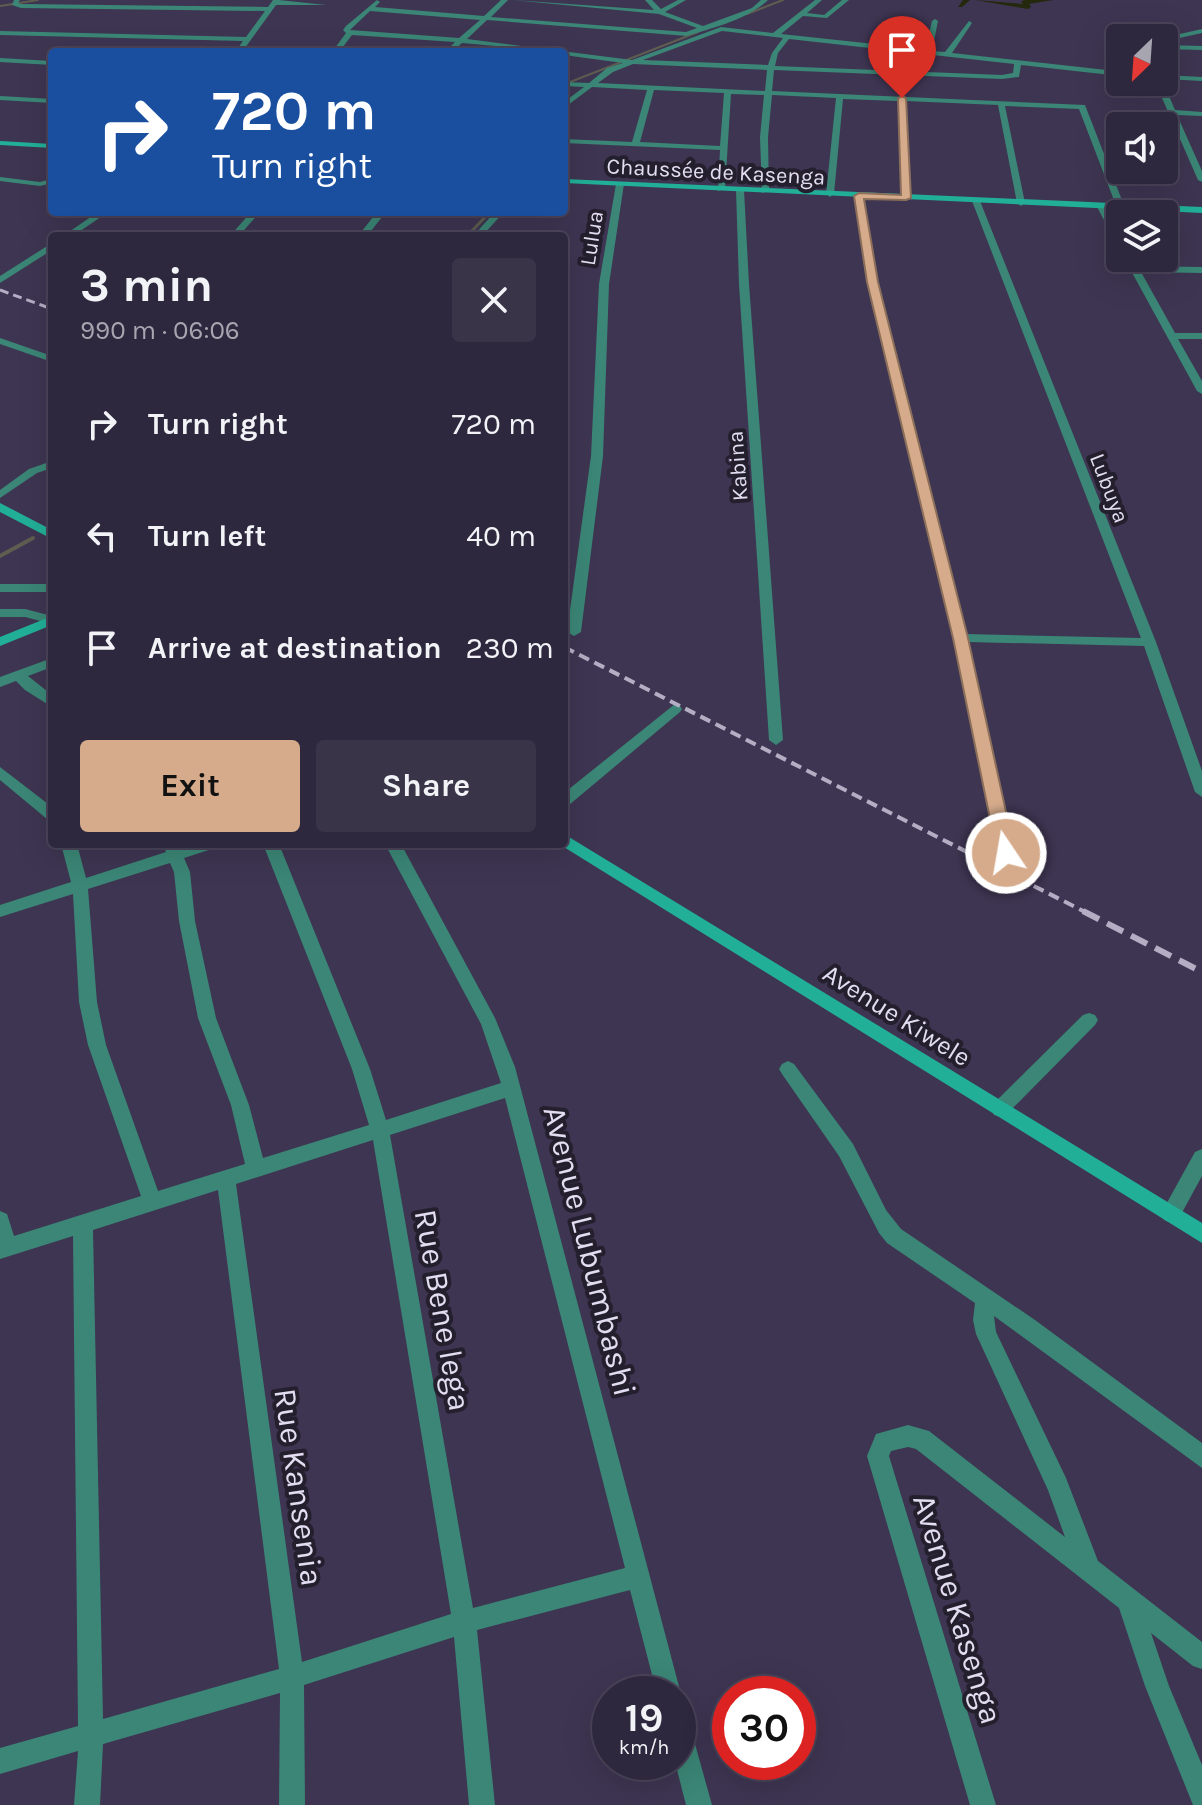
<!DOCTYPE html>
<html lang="en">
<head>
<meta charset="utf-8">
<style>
	body { margin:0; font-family:Karla,sans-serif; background:#3a3449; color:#f1f3f6; height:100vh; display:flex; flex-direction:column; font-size:30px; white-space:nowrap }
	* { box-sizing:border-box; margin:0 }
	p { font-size:26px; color:#a7a6b0 }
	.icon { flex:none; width:44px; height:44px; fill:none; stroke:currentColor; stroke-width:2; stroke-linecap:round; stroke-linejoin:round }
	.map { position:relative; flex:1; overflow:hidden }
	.panel { position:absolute; left:48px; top:232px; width:520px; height:616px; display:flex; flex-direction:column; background:#2e283e; border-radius:8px; box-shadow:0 8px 32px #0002,0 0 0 2px #494458 }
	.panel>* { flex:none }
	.guide { position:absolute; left:48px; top:48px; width:520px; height:168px; border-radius:8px; box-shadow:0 8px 32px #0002,0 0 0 2px #494458; background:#1a4fa0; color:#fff; overflow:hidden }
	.needle { width:52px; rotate:205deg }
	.fabs { position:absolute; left:1106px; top:24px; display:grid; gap:16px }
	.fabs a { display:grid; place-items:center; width:72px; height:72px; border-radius:8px; background:#2e283e; box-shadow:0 8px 32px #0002,0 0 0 2px #494458; font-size:40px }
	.speed { position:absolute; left:592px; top:1676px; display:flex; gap:16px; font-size:40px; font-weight:700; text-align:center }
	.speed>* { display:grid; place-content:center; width:104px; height:104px; border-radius:50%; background:#2e283e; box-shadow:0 8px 32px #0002,0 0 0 2px #494458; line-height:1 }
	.speed small { font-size:20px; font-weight:400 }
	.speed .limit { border:12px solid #d22; background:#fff; color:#111 }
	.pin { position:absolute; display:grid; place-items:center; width:68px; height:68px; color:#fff; margin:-82px -34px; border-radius:50% 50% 50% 0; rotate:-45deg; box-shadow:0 0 8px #0007 }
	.pin .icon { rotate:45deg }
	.me { position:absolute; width:88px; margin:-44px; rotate:348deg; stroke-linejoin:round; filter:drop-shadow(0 0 6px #0008) }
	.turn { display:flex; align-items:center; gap:28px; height:168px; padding:0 32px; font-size:36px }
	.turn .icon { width:104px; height:104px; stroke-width:2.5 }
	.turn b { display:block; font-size:56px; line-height:68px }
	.round { display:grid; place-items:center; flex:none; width:84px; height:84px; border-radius:8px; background:#3a3449 }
	.head { display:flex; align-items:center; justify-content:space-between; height:136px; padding:0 32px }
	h1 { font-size:48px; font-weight:700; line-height:60px }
	.primary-button { display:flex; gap:16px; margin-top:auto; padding:16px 32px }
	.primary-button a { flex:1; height:92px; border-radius:8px; background:#d6ab8b; color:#111; font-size:32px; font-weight:700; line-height:92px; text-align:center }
	.primary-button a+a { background:#3a3449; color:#f1f3f6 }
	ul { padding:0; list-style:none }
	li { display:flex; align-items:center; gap:24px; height:112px; padding:0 32px }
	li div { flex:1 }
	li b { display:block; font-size:30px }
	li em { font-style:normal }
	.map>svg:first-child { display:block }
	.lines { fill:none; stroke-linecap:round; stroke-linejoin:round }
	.stream-far2 { stroke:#5d5e50; stroke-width:2 }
	.stream-far1 { stroke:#5d5e50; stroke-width:3 }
	.stream { stroke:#5d5e50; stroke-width:4 }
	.canal { fill:#24280c; fill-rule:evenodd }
	.street { fill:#3b8676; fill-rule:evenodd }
	.secondary { fill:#22af97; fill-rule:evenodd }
	.rail-far2 { stroke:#b4aec4; stroke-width:3; stroke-dasharray:9 5; stroke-linecap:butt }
	.rail-far1 { stroke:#b4aec4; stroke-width:4; stroke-dasharray:11 6; stroke-linecap:butt }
	.rail { stroke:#b4aec4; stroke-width:6; stroke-dasharray:18 9; stroke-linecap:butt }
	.route { fill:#d6ab8b; stroke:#8b6f5a; stroke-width:2 }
	.labels { text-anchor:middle; stroke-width:8; stroke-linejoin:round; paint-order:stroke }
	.far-street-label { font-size:22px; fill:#e2ddf0; stroke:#231f2d }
	.street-label { font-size:26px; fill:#e2ddf0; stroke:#231f2d }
	.near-street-label { font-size:32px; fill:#e2ddf0; stroke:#231f2d }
</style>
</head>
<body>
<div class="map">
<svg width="1202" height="1805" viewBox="0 0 1202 1805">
	<rect width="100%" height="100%" fill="#3e3552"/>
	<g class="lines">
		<path class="stream-far2" d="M0,6L38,0
			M747,14L783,0
			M565,84L698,32"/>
		<path class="stream-far1" d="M467,236L490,212"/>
		<path class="stream" d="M0,556L33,538"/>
		<path class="canal" d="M963,0H970L962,7H958Z
			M975,0L1023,4L1021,2L1024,0H1053L1029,4L1031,7L1028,9Z"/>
		<path class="street" d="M14,0H20L18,3L21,4L268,7L273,0H279L326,5H276L242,52H235L243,41L0,35V31L246,37L265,11L21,8L12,5Z
			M377,0L380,2L375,7L484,16L501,0H508L491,17L686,32L697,28L659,14L512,0L654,10L645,0H652L661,9L678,0H686L665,12L703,26L752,8L761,0H768C747,20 712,28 687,36L487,20L467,39L632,60L721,27L773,33L815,0H822L807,13L824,15L842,0H849L827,18L803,16L781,34L893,46L908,29L911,31L900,47L925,50L932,21L935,19L938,21L932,51L945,52L969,21L972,23L952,53L1116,71L1107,46L1120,43V47L1114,48L1120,63V76L1021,65L1019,77L1002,79L774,70L772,91L1085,105L1125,208L1121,211L1117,208L1079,109L1005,106L1025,203L1021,206L1017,203L998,105L906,101L910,198L906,201L902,198L898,101L843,99L834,194L830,197L826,194L836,98L772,95L768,137L769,191L762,193L760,137L764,95L731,94L725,189L718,191L720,150L564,143V139L632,142L647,90L592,87L564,108V102L584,87L564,86V82L589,83L607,68L623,63L564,55V52L462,43L452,52H445L455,42L352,35L339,52H332L346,33L343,30L346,26ZM370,11L480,20L459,38L350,30ZM722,31L783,38L772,53L768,65L643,60ZM789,39L1014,64L1013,73L1002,75L775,66L778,53ZM633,64L767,70L765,91L598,83L613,72ZM654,90L724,93L720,146L640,142Z
			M1202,29V33L1175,39L1164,45L1202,46V50L1164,49V40L1171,36Z
			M0,58L52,61V65L0,62Z
			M1164,75L1202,77V81L1164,79Z
			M1155,82H1163L1175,110L1202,112V116L1177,115L1202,171V182L1198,180Z
			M0,96L52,99V103L0,100Z
			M0,177L40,182L52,179V183L40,186L0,181Z
			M620,182L624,184L609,284L603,456L581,632L574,636L567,632L591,456L599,284L616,184Z
			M740,187L744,190L749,284L783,740L776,745L769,740L739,284L736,190Z
			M859,193L863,196L878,282L966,634L1141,638L972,201L976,198L980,201L1156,642L1202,771V797L1195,792L1144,646L968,642L1014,853L1006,859L1001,857L953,638L868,282L855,196Z
			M1101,204L1105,207L1120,234V245L1116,242L1097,207Z
			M98,212H108L73,236H63Z
			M251,212H260L239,236H230Z
			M377,212H386L367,236H358Z
			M495,212H504L482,236H473Z
			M52,243V250L0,283V276Z
			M1124,258H1134L1138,266L1202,267V273L1141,272L1175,333H1202V339H1178L1202,381V394L1197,391Z
			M0,338L52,356V362L0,344Z
			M52,461V468L37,473L0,498V490L29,469Z
			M0,584H52V592H0Z
			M0,609H25L52,616V624L25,617H0Z
			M52,658V667L28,676L52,695V707L25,690L16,681L0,687V677Z
			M675,704L680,706L682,709L680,712L569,805L564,806V793Z
			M0,767L52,807V821L47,819L0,780Z
			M61,844H77L86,878L166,852L163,844H179L180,848L192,844H218L215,848L184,858L190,872L195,921L216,1018L249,1105L263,1158L369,1125L352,1069L263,844H279L370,1069L386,1120L501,1083L481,1024L385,844H401L495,1018L515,1067L681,1694L678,1702V1694H657L630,1590L477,1630L495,1805H469L454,1637L304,1685L305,1805H279L280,1693L103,1744L100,1805H74L78,1751L0,1774V1748L78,1726L73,1236L0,1259V1211L7,1214L14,1236L141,1196L88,1045L79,1002L73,894L0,917V905L71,882ZM170,863L174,872L179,921L198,1018L231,1105L245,1164L158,1191L106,1045L97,1002L88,889ZM505,1098L625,1568L473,1608L390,1135ZM373,1140L451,1614L302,1662L236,1184ZM218,1190L279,1669L103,1719L93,1230Z
			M1089,1013L1095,1015L1098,1020L1095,1025L1006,1115L1000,1117L994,1115L991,1109L994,1103L1083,1015Z
			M788,1061L794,1064L853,1144L886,1210L901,1229L1035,1320L1202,1443V1468L994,1316L996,1332L1066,1478L1098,1561L1202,1642V1669L1193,1666L1151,1633L1169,1686L1202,1765V1805H1193L1145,1686L1119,1608L916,1449L908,1447L891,1451L889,1456L996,1805H970L867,1456L876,1434L908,1425L929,1431L1065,1537L1048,1490L976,1334L973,1320L975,1303L887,1243L879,1233L839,1156L782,1074L779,1069L782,1064Z
			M1202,1149V1176L1178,1220L1171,1223L1164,1220L1161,1214L1164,1208L1195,1152Z
			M678,1714L687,1717L690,1726L712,1805H686L675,1762H678Z"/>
		<path class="secondary" d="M0,141L52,144V148L0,145Z
			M564,179L1202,207V213L564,183Z
			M0,503L52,530V539L0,512Z
			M52,616V625L0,646V637Z
			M564,834L1202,1223V1243L559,844H564Z"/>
		<path class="rail-far2" d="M0,290L52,309"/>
		<path class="rail-far1" d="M564,647L1087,913"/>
		<path class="rail" d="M1083,911L1202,972"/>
	</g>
	<path class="route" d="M902,96L906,98L911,198L906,200L864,199L878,282L968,638L1015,853L1006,860L997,853L953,638L867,282L854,196L859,193L901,195L898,98Z"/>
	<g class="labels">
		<g class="far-street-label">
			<text transform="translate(716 171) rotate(3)" y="8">Chaussée de Kasenga</text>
			<text transform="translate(591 238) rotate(-81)" y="8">Lulua</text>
			<text transform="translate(737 466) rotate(-94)" y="8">Kabina</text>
			<text transform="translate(1110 488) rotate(69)" y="8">Lubuya</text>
		</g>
		<g class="street-label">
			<text transform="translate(897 1015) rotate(32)" y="9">Avenue Kiwele</text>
		</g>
		<g class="near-street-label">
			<text transform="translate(590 1251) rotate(76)" y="11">Avenue Lubumbashi</text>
			<text transform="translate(443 1310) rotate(80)" y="11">Rue Bene lega</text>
			<text transform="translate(299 1487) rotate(82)" y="11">Rue Kansenia</text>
			<text transform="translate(958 1609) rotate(73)" y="11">Avenue Kasenga</text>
		</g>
	</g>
</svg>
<div class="fabs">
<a><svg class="needle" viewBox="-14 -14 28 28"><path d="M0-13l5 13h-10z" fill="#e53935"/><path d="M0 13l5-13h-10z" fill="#a7a6b0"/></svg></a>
<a><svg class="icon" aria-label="sound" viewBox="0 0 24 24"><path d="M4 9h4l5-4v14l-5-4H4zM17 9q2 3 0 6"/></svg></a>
<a><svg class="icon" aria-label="layers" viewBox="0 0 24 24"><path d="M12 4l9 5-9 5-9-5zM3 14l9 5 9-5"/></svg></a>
</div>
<div class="speed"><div>19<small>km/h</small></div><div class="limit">30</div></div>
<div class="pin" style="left:902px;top:98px;background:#d93025"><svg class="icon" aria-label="arrive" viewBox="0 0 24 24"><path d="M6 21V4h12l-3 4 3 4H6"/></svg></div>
<svg class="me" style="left:1006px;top:853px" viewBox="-20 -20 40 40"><circle r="17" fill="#d6ab8b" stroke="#fff" stroke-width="3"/><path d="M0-11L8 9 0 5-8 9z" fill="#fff"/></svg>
<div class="guide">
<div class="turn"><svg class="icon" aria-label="right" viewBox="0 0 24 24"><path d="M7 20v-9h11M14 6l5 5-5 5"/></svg><div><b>720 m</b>Turn right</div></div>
</div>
<section class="panel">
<div class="head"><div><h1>3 min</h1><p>990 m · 06:06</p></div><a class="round"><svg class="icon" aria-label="close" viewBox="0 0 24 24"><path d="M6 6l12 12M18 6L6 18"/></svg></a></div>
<ul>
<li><svg class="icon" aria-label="right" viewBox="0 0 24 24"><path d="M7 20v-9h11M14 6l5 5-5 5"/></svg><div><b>Turn right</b></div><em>720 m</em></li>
<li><svg class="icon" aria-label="left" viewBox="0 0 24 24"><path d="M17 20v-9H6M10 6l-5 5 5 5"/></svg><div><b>Turn left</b></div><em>40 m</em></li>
<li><svg class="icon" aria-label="arrive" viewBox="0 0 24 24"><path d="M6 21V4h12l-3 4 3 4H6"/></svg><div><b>Arrive at destination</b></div><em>230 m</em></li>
</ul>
<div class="primary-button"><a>Exit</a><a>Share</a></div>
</section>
</div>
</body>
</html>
